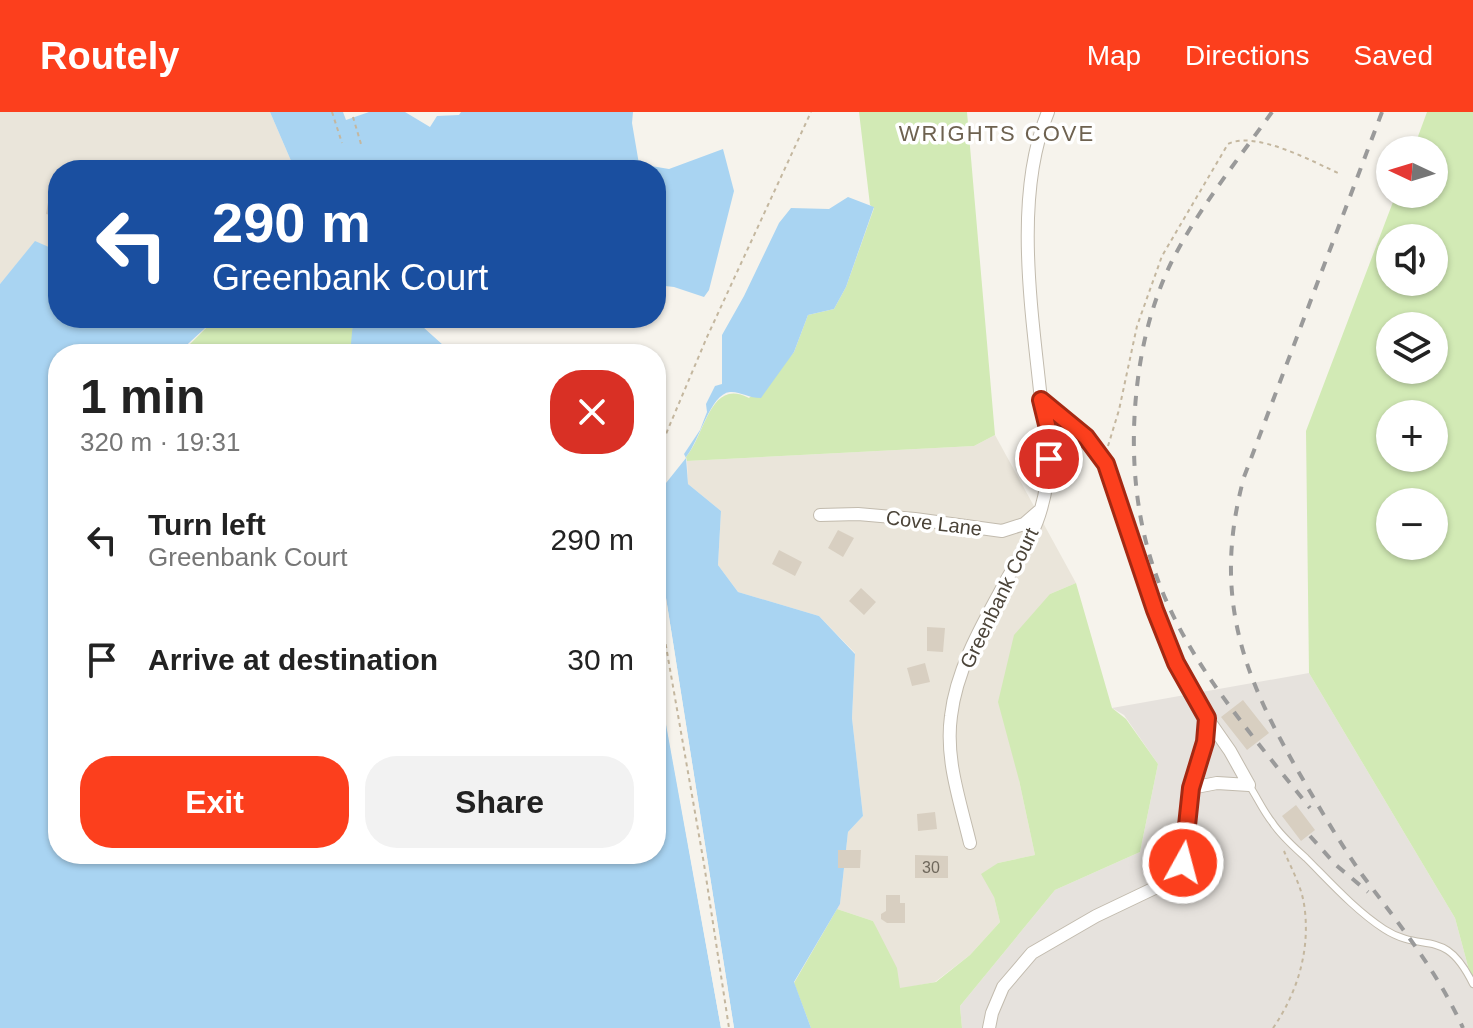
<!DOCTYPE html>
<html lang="en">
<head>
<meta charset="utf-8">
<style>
	body { margin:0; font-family:Helvetica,sans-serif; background:#f2f2f2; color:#222; height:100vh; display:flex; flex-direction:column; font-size:30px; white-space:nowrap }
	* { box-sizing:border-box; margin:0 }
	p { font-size:26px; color:#767676 }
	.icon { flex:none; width:44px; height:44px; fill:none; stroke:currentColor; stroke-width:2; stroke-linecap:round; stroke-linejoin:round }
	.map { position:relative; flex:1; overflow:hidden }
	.side { position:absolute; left:48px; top:232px; width:618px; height:520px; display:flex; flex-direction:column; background:#fff; border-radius:32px; box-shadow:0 2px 6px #0004 }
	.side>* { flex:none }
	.top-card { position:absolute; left:48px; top:48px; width:618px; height:168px; border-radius:32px; box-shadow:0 2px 6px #0004; background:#1a4fa0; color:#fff; overflow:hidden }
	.needle { width:52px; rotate:274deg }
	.controls { position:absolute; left:1376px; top:24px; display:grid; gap:16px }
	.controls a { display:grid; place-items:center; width:72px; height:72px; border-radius:50%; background:#fff; box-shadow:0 2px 6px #0004; font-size:40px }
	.pin { position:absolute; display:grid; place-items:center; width:68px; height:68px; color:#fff; margin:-34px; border:4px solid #fff; border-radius:50%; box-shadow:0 2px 8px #0007 }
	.me { position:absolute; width:88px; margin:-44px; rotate:7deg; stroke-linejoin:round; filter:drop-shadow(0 0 6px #0008) }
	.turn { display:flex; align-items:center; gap:28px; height:168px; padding:0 32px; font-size:36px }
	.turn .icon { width:104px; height:104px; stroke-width:2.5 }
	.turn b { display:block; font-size:56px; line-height:68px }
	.round { display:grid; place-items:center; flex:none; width:84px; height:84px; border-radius:32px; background:#f2f2f2 }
	.summary { display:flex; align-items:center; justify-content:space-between; height:136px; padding:0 32px }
	h1 { font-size:48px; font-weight:700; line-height:60px }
	.primary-button { display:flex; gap:16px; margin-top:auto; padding:16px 32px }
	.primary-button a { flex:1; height:92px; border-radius:32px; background:#fc3f1d; color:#fff; font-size:32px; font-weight:700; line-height:92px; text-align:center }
	.primary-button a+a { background:#f2f2f2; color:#222 }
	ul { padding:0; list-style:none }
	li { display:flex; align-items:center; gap:24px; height:120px; padding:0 32px }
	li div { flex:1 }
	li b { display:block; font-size:30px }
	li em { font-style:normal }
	header { display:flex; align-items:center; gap:48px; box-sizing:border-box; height:112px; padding:0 40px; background:#fc3f1d; color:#fff }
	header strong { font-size:38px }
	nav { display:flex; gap:44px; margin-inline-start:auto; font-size:28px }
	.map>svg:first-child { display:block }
	.residential { fill:#eae5da }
	.industrial { fill:#e6e2dd }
	.green { fill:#d2eab5; fill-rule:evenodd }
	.water { fill:#a9d4f2 }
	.pier { fill:#f6f3ec }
	.building { fill:#d8cfc1 }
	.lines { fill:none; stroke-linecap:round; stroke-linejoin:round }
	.service-casing { stroke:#c2bbae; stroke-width:8 }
	.minor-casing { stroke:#c2bbae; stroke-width:14 }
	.path { stroke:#c4b79f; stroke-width:2; stroke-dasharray:4 4; stroke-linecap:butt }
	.service { stroke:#fff; stroke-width:6 }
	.minor { stroke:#fff; stroke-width:12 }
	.rail { stroke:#9a9a9a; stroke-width:4; stroke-dasharray:10 10; stroke-linecap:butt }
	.route-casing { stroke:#a42913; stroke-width:20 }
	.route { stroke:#fc3f1d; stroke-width:14 }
	.labels { text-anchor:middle; stroke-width:7; stroke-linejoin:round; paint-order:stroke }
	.number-label { font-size:16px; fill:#6e675b }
	.street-label { font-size:20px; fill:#4b4439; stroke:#fff }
	.neighbourhood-label { font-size:22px; letter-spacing:2px; fill:#6e6250; stroke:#fff }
</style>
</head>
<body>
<header>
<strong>Routely</strong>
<nav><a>Map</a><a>Directions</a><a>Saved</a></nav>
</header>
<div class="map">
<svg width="1473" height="916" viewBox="0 0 1473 916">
	<rect width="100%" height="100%" fill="#f6f3ec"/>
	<path class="residential" d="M0,0H270L295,58H58V139L35,130L0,172Z
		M995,323L1076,471L1050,482L1019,668L1035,743L998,751L994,785L1000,810L970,843L935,870L900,877L873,809L837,797L840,792L848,720L863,704L852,606L855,541L819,504L738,480L718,453L721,399L688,372L687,349L974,334Z"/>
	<path class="industrial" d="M1309,561L1455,806L1473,873V916H962L960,894L1055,778L1140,740L1158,652L1124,603L1112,596Z"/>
	<path class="green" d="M859,0H967L995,323L974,334L687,349L686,345C706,321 710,265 749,286L776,261L794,240L808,203L834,197L846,175L874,96L870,93Z
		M1427,0H1473V873L1455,806L1309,561L1306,319L1396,82H1434V38H1413ZM1390,126H1434V170H1390ZM1390,214H1434V258H1390ZM1390,302H1434V346H1390ZM1390,390H1434V434H1390Z
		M216,206H346L353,210L352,242H180Z
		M1076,471L1112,596L1126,607L1158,652L1140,740L1055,778L960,894L962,916H811L794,871L837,797L873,809L897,856L900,876L936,870L970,843L1000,810L994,785L981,762L998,751L1035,743L1019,668L998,590L1014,523L1050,482Z"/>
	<path class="water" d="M270,0H343L346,8L369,0H405L430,15L437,4L459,3L461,0H633L632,11L639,52L669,57L723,37L734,79L709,178L704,185L674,175L656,173V58H295Z
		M848,85L874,95L846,175L834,197L808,203L794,240L761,286C749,286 739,279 730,280C710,282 700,328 686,345L688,372L721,399L718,453L738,480L819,504L855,542L852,606L863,704L848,720L840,792L794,870L811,916H734L666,486L662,434L666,371L686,346L684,342L700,318L707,300L706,292L715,274L722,272V223L744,184L779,111L791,96L829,97Z
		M35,129L58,139V206H216L177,242H58V742H656V557L721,916H0V172Z
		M346,206H413L453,242H350L353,210Z"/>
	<path class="pier" d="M666,370L662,434L666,486L734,916H730L662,487L658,433L662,371Z
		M656,553L660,557L725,916H721Z"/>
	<path class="building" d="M53,62L58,63V105L46,102Z
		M838,418L854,426L843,445L828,436Z
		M779,438L802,450L795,464L772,452Z
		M861,476L876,490L864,503L849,489Z
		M927,515L945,516L943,540L927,539Z
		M925,551L930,570L912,574L907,556Z
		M1243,588L1269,621L1247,638L1221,605Z
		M1296,693L1315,718L1301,729L1282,704Z
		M935,700L937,717L918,719L917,702Z
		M838,738H861L860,756H838Z
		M915,743L948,744V766H915Z
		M886,783H900V791H905V811H887L881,807V802L886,799Z"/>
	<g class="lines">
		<defs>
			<path id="service" d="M1249,673C1257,685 1263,699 1272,710C1281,724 1294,735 1306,746C1330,770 1355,798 1384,817C1424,843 1444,813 1473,872"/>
			<path id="minor" d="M820,403L858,402L915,407L1002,419L1024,412L1039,399
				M1207,606L1230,639L1249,673
				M1191,676L1217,671L1249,673
				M970,731C960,689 945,647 951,604C957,552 988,503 1012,458C1023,438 1035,419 1041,397C1052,359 1050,326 1041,288
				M989,916L992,901L1003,875L1032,841L1096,804L1161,773L1178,760L1186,741L1191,676L1205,630L1207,606L1176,551L1144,472L1106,352L1086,325L1041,288C1032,200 1013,84 1048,0"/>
		</defs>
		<use href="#service" class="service-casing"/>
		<use href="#minor" class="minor-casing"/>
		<path class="path" d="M332,0L342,31
			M353,5L361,32
			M1108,334L1119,298L1137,214L1162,144L1228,32C1255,18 1314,50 1340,62
			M656,368L663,329L707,225L811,0
			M656,477L704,752L729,916
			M1273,916C1298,880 1311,836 1304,792C1301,773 1291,756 1284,739"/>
		<use href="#service" class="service"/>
		<use href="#minor" class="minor"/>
		<path class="rail" d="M1272,0C1237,49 1198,97 1171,151C1146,203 1136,259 1134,316C1130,486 1211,572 1310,696
			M1382,0L1244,365C1211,487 1244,567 1305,671C1323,702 1342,734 1363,764C1401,815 1436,857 1463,916
			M1310,724L1336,753L1368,780"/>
	</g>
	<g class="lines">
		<defs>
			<path id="route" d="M1049,347L1050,325L1041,288L1086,325L1106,352L1155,498L1176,551L1207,606L1205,630L1191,676L1183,751"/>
		</defs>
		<use href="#route" class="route-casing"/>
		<use href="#route" class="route"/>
	</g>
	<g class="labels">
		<g class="number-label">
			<text x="931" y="761">30</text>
		</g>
		<g class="street-label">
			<text transform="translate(934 411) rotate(7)" y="7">Cove Lane</text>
			<text transform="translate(999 486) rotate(-64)" y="7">Greenbank Court</text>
		</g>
		<g class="neighbourhood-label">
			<text x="997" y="29">WRIGHTS COVE</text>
		</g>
	</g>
</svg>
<div class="controls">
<a><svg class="needle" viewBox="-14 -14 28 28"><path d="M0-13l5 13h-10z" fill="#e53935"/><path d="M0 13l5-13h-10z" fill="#767676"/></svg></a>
<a><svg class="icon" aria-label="sound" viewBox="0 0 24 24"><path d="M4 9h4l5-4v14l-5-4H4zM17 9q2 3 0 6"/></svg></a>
<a><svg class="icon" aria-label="layers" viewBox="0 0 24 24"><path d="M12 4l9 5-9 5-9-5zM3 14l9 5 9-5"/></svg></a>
<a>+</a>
<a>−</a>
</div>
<div class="pin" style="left:1049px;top:347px;background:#d93025"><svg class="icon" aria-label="arrive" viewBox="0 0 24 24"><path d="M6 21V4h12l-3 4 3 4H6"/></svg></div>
<svg class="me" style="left:1183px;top:751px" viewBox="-20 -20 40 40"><circle r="17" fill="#fc3f1d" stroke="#fff" stroke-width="3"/><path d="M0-11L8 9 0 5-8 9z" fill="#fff"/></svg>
<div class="top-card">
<div class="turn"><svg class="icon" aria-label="left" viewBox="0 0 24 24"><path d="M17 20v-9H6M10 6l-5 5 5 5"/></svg><div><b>290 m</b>Greenbank Court</div></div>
</div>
<section class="side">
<div class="summary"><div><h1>1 min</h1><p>320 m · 19:31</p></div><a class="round" style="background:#d93025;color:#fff"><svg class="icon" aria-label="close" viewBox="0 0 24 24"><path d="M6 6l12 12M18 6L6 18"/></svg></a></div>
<ul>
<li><svg class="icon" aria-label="left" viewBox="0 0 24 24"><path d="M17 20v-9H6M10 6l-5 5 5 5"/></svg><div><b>Turn left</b><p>Greenbank Court</p></div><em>290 m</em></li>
<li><svg class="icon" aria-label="arrive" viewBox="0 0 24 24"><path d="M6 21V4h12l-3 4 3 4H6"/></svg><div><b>Arrive at destination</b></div><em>30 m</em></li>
</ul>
<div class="primary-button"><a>Exit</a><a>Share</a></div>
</section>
</div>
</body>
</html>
